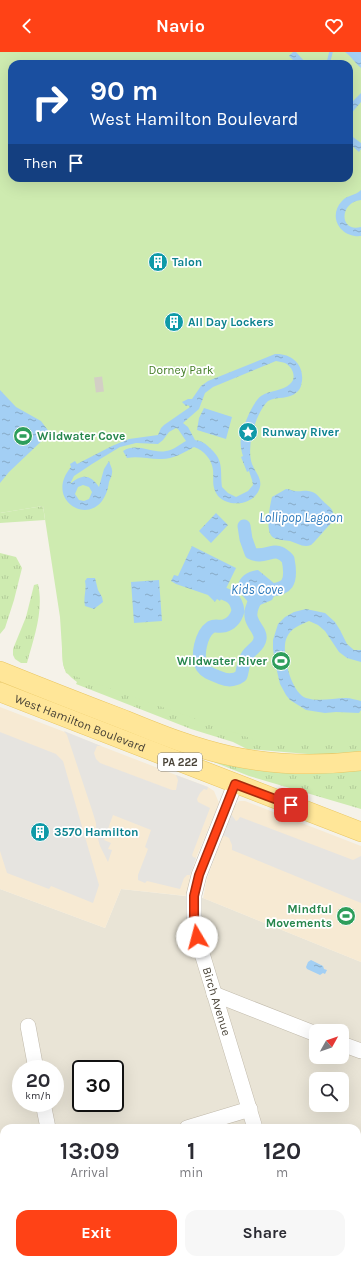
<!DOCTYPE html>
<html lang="en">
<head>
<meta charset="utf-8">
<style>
	body { margin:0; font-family:Karla,sans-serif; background:#f7f7f7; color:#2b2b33; height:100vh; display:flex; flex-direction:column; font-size:15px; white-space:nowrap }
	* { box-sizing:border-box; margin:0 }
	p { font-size:13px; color:#7c7c81 }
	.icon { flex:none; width:22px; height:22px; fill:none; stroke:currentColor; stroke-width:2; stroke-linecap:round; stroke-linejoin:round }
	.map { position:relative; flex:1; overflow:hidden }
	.details { position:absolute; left:0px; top:1072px; width:361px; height:140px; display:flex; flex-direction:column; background:#fff; border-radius:12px 12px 0 0; box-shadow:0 4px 16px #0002 }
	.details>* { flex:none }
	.banner { position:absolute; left:8px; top:8px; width:345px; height:122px; border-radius:12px; box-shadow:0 4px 16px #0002; background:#1a4fa0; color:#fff; overflow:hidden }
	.needle { width:26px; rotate:50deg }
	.tools { position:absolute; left:309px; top:972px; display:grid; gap:8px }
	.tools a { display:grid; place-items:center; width:40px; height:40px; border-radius:8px; background:#fff; box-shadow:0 4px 16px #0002; font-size:20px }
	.speed { position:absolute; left:12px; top:1008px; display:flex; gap:8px; font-size:20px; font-weight:700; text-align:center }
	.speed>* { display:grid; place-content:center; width:52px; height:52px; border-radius:50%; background:#fff; box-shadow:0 4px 16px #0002; line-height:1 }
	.speed small { font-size:10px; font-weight:400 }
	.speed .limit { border:2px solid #111; border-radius:6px; background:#fff; color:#111 }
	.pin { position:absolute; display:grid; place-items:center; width:34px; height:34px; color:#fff; margin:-17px; border-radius:8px; box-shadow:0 2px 6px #0006 }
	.me { position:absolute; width:44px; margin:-22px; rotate:352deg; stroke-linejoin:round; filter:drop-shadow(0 0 3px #0008) }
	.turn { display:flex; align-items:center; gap:14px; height:84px; padding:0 16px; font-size:18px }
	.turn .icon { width:52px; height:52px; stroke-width:2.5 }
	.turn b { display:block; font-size:28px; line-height:34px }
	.then { display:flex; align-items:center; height:38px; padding:0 16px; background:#0003; gap:8px; font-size:15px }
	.eta { display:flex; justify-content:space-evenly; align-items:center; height:68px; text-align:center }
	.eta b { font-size:24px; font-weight:700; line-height:28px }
	.button { display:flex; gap:8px; margin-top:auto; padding:8px 16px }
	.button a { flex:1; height:46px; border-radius:12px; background:#ff4216; color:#fff; font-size:16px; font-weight:700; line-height:46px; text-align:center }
	.button a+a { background:#f7f7f7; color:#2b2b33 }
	header { display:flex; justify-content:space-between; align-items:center; height:52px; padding:0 16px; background:#ff4216; color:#fff; font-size:18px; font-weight:700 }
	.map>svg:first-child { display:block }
	.residential { fill:#e9e4d6; fill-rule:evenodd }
	.commercial { fill:#f7ead3 }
	.grass { fill:url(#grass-tufts) }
	.park { fill:#ceebb0; fill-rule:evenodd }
	.parking { fill:#e6e4e0 }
	.water { fill:url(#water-ripples); fill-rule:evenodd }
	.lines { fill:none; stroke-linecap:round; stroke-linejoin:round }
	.stream { stroke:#a3cff4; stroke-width:3.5 }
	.canal { stroke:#a3cff4; stroke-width:13 }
	.minor-tunnel { stroke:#d3cfc5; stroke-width:15; stroke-dasharray:15 8; stroke-linecap:butt }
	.minor-casing { stroke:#c1baab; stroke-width:16 }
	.major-casing { stroke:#e9c662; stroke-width:20 }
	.minor { stroke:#fff; stroke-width:15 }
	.major { stroke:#ffe698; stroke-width:19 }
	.route-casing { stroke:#a62b0e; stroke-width:10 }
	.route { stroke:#ff4216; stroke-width:7 }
	.labels { text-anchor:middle; stroke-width:3.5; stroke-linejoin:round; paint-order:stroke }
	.shield { fill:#fff; stroke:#807b73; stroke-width:1 }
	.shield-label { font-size:11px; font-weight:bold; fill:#494337 }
	.culture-label { font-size:12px; font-weight:bold; fill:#0d838f; stroke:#fff; text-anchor:start }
	.park-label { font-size:12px; fill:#447e26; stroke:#fff }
	.leisure-label { font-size:12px; font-weight:bold; fill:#27864d; stroke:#fff; text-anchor:end }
	.street-label { font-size:12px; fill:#494337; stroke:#fff }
	.water-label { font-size:13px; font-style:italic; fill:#2a78bb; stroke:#fff }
</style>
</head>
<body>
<header><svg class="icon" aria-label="back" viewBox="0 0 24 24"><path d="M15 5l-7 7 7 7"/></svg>Navio<svg class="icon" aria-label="heart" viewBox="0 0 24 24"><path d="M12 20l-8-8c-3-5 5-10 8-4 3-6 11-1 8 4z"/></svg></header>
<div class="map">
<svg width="361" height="1212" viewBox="0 0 361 1212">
	<defs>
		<pattern id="grass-tufts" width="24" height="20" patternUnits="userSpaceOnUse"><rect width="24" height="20" fill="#ceebb0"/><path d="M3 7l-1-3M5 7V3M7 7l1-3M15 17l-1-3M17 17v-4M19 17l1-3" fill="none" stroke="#b2cb98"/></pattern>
		<pattern id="water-ripples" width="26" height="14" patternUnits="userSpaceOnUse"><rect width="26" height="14" fill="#a3cff4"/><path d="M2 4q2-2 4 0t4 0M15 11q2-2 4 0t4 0" fill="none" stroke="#87aac6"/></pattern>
	</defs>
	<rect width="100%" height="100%" fill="#f5f2e9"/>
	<path class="residential" d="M0,837L105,876L121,837L203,846L361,910V1212H0ZM316,979H342V1005H316ZM21,1017H55V1051H21ZM81,1017H115V1051H81ZM316,1027H342V1053H316ZM4,1076H357V1208H4Z"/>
	<path class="commercial" d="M0,655L176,723L208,735L214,739L219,751L196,806L190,823L187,844L121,837L105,876L0,837Z
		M239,749H245L361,794V910L203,846L207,827L232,757Z"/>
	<path class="grass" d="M43,454L45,468L0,471V461Z
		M0,501L16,505L22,516L14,548L5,576L0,582Z
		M38,532C44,559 34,585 27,611H21L15,607L13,603V597L26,565L34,533Z
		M62,595L361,683V700L320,703L247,697L233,690L191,677L76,632L77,630C61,618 63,613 62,595Z
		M186,699L361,713V757L249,724Z"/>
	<path class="park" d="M0,0H361V688L344,690H261L66,621L63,612L60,565L43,454L0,461ZM12,12H349V126H12Z"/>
	<path class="parking" d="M64,679L101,694H97L94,701L96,707L100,711L172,738H176L178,728L176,723L208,735L207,738L204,737L200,741L197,747L198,750L210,756L192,803L193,805L196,806L190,823H187L184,826L180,837L147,829L145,831L138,828V823L148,797L145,795L151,778L113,763L104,788L111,791L108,797L112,798L108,810L100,794L96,780V771L92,758L67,683Z
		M0,680L56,702L63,709L99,833L93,851L51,834L49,837L7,821L0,799Z
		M231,762L236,769L238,768L240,765L353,808L361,804V851L232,798V793L229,786L225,784L222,785Z"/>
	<path class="water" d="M293,0H296L306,11L312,12H297L289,4Z
		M345,0H361V16C355,11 351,4 345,0Z
		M361,41V50L349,64V53Z
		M349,82L361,91V97L359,100L349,91Z
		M361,138V148C339,150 339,181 361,175V184C341,186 327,165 342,149C347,143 355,144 361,138Z
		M275,302C290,301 304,311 302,329C301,333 301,337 297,340C289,348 277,344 268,349C255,362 246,395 252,412C255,420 262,426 260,435C256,452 230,457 218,444C211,435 214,427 213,418C212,408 204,398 194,395C183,401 172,408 159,407C148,407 138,404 127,406L123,399C137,390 152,402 166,399C174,398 180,392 186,389L178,377L176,376L169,380L163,388L158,392L136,391L120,395L92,412L74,424L70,432C82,422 90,422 99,435L104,417L109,409C110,413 113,417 112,421C112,424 110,427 109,430C102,482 40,452 71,415L70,412L75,409L77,412L112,394L129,387L158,383L161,376L164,373L190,355L188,353L186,354L182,350L188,347H192L201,334L208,329ZM276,309C279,310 283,310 285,311C293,315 297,326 290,332C283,339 270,338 261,344C252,351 243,374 241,386C240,392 241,398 243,404L241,405L247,420L249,419L252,428L253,433L248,439L236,445L228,441L222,435C220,418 224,409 211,397C205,391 202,389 195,388L188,375L183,371L199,357L205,341L213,335ZM83,433L89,435L92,440L89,447L84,449L79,448L75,442L78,435Z
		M0,338L16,355L41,369L50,381L9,420L0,431Z
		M204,356L232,365L226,387L197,378L199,366Z
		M286,437C290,437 292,439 295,439C300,440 304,438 308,439C316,440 318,444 323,449C331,457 333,455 334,468C329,473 314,491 311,493C303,496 297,491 290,489C285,488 278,488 274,486C264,482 270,453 272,445Z
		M216,461L228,473L211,491L199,479Z
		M192,494L236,516L220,549L217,547L215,550L208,543L176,532L171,529L174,523L178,524Z
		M258,518L275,532V542L272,548L260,553L249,551C246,547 242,544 240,540C234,527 247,519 258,518Z
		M87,526H95L98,538L102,545L103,550L94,557L85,554C83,545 87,538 85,529Z
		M159,528L162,569L134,571L131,530Z
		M306,557L325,561L335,570L340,578L347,592L354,598H361V610L347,606L339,600L325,579L318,573L309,569C300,573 291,576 287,585C280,598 291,641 306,646C319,650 333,646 346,646C351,646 356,648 361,649V658L359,661L336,660L325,661L306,658L290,648L286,643L280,632L276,615L273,597V588L278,572L285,565L294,560Z
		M311,908L323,914L324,917L327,918L325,922L323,921L320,923L307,917L306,915L308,910Z"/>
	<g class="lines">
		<path class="stream" d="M328,12L331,0"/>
		<path class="canal" d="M213,538C227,543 236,543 238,559C236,566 231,572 224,574C219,575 215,573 211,575C201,582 196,604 202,615C206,621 214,623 221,626C228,629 234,629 241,624C243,618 243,610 247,604C251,597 259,595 260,587C262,576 245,571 253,553C265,525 297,553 288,507C286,505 283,502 280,501C273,497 261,507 251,501L246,487L244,474"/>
		<path class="minor-tunnel" d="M95,333L103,332"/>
		<defs>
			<g id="minor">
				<path id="s1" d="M235,732L199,823L194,843V864L197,885L255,1076"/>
				<path d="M214,942L316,982"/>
				<path d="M28,974L36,1017"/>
				<path d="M342,992L361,999"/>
				<path d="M43,1051L48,1076"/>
				<path d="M187,1076L250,1057"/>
				<path d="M0,1132L4,1131"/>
				<path d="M357,1173L361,1172"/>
				<path d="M75,1208V1212"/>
				<path d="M294,1208L296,1212"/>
			</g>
			<g id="major">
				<path d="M0,619C42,636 83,652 125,668C159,682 194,696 231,704C273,713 319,714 361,709"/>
				<path id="s2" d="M0,640L361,780"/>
			</g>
		</defs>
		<use href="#minor" class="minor-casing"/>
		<use href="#major" class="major-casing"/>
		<use href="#minor" class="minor"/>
		<use href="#major" class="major"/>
	</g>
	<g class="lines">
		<defs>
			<path id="route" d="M197,885L194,864V844L199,823L235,732L291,753"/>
		</defs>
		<use href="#route" class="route-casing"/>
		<use href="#route" class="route"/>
	</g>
	<defs>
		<symbol id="building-disc" viewBox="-11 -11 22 22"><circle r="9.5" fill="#0f9aa8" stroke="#fff"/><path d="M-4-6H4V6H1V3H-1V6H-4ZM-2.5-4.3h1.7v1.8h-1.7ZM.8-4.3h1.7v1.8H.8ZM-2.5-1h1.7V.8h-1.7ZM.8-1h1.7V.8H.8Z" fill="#fff"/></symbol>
		<symbol id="sight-disc" viewBox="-11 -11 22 22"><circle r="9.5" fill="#0f9aa8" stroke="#fff"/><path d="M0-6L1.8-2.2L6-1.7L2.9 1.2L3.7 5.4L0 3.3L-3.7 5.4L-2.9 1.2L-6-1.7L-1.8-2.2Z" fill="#fff"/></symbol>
		<symbol id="stadium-disc" viewBox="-11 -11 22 22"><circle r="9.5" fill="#2e9e5b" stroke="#fff"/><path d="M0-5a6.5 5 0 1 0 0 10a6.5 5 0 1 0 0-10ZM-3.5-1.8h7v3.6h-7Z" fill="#fff"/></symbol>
	</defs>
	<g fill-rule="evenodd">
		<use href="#building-disc" x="147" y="199" width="22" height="22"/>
		<use href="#building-disc" x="163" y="259" width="22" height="22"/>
		<use href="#sight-disc" x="237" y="369" width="22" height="22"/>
		<use href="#stadium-disc" x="12" y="373" width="22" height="22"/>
		<use href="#stadium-disc" x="270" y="598" width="22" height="22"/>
		<use href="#building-disc" x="29" y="769" width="22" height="22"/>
		<use href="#stadium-disc" x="335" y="853" width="22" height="22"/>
	</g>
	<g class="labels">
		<rect class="shield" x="158" y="701" width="44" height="18" rx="3"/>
		<g class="shield-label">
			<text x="180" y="714">PA 222</text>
		</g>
		<g class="culture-label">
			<text x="172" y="214">Talon</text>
			<text x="188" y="274">All Day Lockers</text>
			<text x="262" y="384">Runway River</text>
			<text x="54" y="784">3570 Hamilton</text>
		</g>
		<g class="park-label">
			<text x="181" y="322">Dorney Park</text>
		</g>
		<g class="leisure-label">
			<text x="37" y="388" text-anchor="start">Wildwater Cove</text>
			<text x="267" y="613">Wildwater River</text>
			<text x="332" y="861">Mindful<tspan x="332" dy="14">Movements</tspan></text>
		</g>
		<g class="street-label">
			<text dy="4" stroke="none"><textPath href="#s2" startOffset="86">West Hamilton Boulevard</textPath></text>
			<text dy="4" stroke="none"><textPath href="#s1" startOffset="228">Birch Avenue</textPath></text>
		</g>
		<g class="water-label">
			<text x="301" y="470">Lollipop Lagoon</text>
			<text x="257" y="542">Kids Cove</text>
		</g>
	</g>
</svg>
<div class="tools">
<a><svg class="needle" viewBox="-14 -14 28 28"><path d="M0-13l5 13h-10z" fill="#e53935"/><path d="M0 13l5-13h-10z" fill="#7c7c81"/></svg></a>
<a><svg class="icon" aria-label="search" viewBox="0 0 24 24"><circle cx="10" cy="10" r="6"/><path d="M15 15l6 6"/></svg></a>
</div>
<div class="speed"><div>20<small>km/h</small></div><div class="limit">30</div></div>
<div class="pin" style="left:291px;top:753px;background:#d93025"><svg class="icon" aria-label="arrive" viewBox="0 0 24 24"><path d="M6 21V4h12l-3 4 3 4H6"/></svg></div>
<svg class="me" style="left:197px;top:885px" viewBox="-20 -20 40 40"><circle r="19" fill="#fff"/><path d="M0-13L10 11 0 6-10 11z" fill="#ff4216"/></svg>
<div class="banner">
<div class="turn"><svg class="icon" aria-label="right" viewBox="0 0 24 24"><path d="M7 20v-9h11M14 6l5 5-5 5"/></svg><div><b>90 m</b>West Hamilton Boulevard</div></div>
<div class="then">Then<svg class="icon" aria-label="arrive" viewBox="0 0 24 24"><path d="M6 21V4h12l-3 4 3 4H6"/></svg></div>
</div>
<section class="details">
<div class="eta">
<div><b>13:09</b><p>Arrival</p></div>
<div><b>1</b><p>min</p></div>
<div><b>120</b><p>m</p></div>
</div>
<div class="button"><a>Exit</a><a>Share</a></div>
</section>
</div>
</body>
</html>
